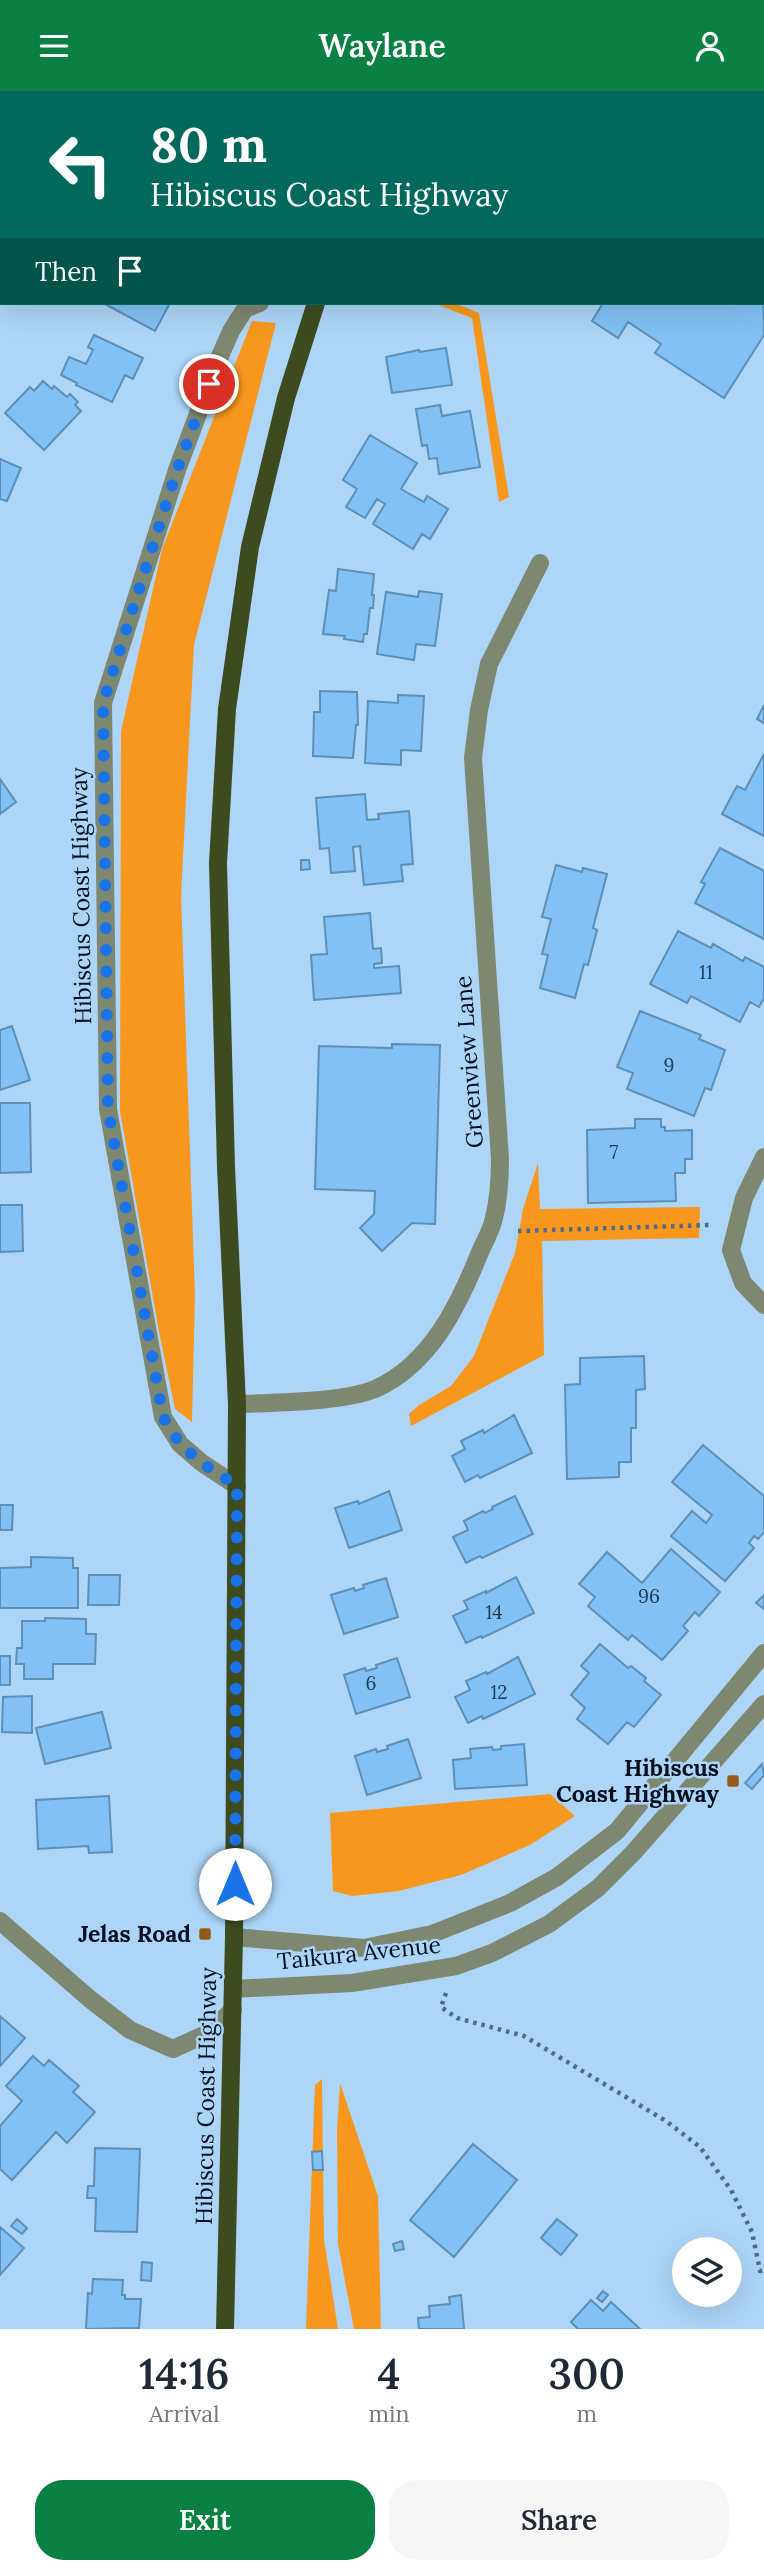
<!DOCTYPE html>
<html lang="en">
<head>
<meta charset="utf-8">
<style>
	body { margin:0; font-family:Lora,serif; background:#f6f6f7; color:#1f2937; height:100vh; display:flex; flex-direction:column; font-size:26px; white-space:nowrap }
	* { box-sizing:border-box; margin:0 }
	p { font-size:23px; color:#747a83 }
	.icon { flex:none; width:38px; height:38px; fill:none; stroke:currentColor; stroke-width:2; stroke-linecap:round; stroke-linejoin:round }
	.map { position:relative; height:2238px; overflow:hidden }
	.details { display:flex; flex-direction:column; background:#fff; flex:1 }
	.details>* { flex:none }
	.guide { position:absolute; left:0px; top:0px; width:765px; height:214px; box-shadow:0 7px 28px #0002; background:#00695c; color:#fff; overflow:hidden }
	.buttons { position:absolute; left:672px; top:2146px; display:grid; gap:14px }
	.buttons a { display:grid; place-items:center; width:70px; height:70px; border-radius:50%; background:#fff; box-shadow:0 7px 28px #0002; font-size:35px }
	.pin { position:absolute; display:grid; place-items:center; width:60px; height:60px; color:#fff; margin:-30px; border:4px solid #fff; border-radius:50%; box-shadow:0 2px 7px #0007 }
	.me { position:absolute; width:77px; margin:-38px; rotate:0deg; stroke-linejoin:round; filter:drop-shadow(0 0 5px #0008) }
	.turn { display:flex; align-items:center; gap:24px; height:147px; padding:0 35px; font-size:32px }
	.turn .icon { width:91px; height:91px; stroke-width:2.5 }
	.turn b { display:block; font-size:49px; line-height:60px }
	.then { display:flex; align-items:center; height:66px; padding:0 35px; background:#0003; gap:14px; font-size:26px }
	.eta { display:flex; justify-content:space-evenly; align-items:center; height:119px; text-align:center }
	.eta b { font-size:42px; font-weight:600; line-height:49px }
	.button { display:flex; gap:14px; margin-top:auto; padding:14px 35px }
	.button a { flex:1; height:80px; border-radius:28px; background:#0b8043; color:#fff; font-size:28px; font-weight:600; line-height:80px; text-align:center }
	.button a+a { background:#f6f6f7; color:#1f2937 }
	header { display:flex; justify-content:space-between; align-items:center; height:91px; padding:0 35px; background:#0b8043; color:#fff; font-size:32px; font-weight:600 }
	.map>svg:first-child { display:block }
	.green { fill:#f8971d }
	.building { fill:#81c1f5; stroke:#5e8fb7; stroke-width:2 }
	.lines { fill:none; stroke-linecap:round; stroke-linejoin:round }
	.path { stroke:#506b83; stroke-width:4.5; stroke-dasharray:3.5 5; stroke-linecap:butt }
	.minor { stroke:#7e876f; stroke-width:18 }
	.primary { stroke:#3d4b1f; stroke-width:18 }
	.route { stroke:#1a73e8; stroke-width:12; stroke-dasharray:0 21.6 }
	.poi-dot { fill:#955b19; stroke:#acd5f7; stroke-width:2.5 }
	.labels { text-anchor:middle; stroke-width:5; stroke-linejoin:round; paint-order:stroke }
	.number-label { font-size:19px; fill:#203b53 }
	.street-label { font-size:23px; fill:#000e1d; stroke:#acd5f7 }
	.poi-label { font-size:23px; font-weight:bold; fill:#000e1d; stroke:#acd5f7; text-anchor:end }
</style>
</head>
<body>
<header><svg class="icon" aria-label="menu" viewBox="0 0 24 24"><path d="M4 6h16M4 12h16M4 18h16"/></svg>Waylane<svg class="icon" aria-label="person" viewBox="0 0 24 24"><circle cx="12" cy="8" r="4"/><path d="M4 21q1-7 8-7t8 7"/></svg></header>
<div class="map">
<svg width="764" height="2238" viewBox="0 0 764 2238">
	<rect width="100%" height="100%" fill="#acd5f7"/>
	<path class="green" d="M433,212H454L479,222L509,406L499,411L472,227Z
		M252,230L276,232L194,554L181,805L195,1204L192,1331L175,1318L159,1241L120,1020L121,640L162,458Z
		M538,1072L540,1118L700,1116L699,1147L542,1150L544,1264L411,1335L409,1323L419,1314L451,1295L474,1265L515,1162L523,1118Z
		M550,1703L575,1725L530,1754L461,1784L399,1800L352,1805L333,1800L330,1722Z
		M322,1988L324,2148L338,2238H306L315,1994Z
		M340,1992L378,2105L381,2238H354L338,2153L337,2040Z"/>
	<path class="building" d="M22,0H68V2H22Z
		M622,0H764V2H620Z
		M763,194L764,244L724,307L655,262L661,253L628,231L618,247L592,230L603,212H763Z
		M103,212H170L155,240Z
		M94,244L143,267L133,288L125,284L112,311L76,294L77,292L61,284L69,266L86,273L93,259L88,256Z
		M446,257L452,294L392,302L386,266L419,259L420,261Z
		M43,290L52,298L54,295L67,306L70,303L78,311L75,314L81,320L44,359L5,322L30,296L34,300Z
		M440,314L442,325L470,320L480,376L439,383L437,367L429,368L427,354L422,355L416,318Z
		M370,344L417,372L401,398L424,411L427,405L448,418L430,448L422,443L413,458L373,433L385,413L377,408L365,427L346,416L357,398L343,389Z
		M0,368L21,377L7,410L0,408Z
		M338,478L374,483L372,504H374L373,517H370L367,543H364L363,551L344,548L345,545L323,543L329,499L336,500Z
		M419,500L442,503L435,555L416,553L414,569L377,563L386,501L418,506Z
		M320,600L357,601L358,634H356L353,667L313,665L314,621H320Z
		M398,604L424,605L421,660L401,659V674L365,672L368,610L398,612Z
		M764,614V632L757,628Z
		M764,663V745L722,723L737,695L745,699Z
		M0,688L16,711L0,723Z
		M365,703L367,729L379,728L378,723L409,720L413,773L401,774L403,790L364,794L360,755L353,756L355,780L331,782L329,757L320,758L316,707Z
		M720,757L764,780V848L695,812L705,793L701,791Z
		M301,769H309L310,778L301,779Z
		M556,774L582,781L583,777L607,783L593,837L597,839L588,874L584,873L575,907L540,897L548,864L542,863L551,828L542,826Z
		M370,822L373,858L381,857L382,872L374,873V877L399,875L401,902L314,909L311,864L327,863L324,826Z
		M678,840L711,857L713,853L743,870L745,866L764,876V907L759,916L750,911L740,931L691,905L687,912L650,893Z
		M640,920L701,944L699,948L725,959L711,999L705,997L694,1025L627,998L633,982L617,976Z
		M12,935L30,989L0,999V939Z
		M392,953L440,954L435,1133L412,1132L382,1160L360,1137L374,1123L375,1100L315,1098L319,955L392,957Z
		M0,1012H30L31,1081L0,1082Z
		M635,1028H661V1036H665V1040L692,1039V1068H685V1082H675L676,1110L588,1112L587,1039L635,1037Z
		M0,1114H22L23,1160L0,1161Z
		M644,1265L645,1298L636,1299V1337H631V1371H619V1386L567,1388L565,1294L580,1293V1267Z
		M514,1324L532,1362L480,1387L478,1384L465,1391L452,1365L465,1358L461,1350L483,1339L484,1342Z
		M703,1354L764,1405V1441L758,1448L754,1445L749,1452L754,1457L725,1490L671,1445L692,1420L706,1432L712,1424L672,1391Z
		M389,1400L402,1439L349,1457L335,1417L358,1410L359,1413Z
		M515,1405L533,1443L482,1467L480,1465L466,1472L453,1446L468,1439L464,1430L483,1420L485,1422L493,1418L492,1416Z
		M0,1414H13L12,1439H0Z
		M671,1458L720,1501L699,1525L695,1521L683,1535L688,1540L662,1569L632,1544L628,1549L588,1515L595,1506L579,1493L607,1461L642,1492Z
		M31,1466L73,1467V1477H78V1517H0V1477L31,1476Z
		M89,1484H120L119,1514H88Z
		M516,1486L534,1522L482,1547L481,1545L466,1552L453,1525L468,1518L464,1510L486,1500V1502Z
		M386,1487L398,1526L344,1543L331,1504L354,1497L355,1500L364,1497L363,1494Z
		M764,1504V1518L756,1512Z
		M45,1527L86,1528V1543H96L95,1573H53V1588H24V1573H16L17,1557H22V1530H45Z
		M600,1553L628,1577L631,1575L646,1587L644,1590L661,1604L634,1636L627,1631L608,1653L577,1628L585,1617L571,1604L589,1582L581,1575Z
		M0,1565H10V1594H0Z
		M518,1566L535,1603L483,1628L482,1625L468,1632L455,1606L470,1599L466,1590L486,1581L487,1583Z
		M397,1567L410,1606L356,1623L344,1584L365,1577L366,1580L377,1577L376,1574Z
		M32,1605V1642L2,1641L3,1606Z
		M102,1621L111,1657L45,1673L36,1637Z
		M408,1648L421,1687L367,1704L355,1665L376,1658L377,1661L388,1658L387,1655Z
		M524,1653L527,1694L455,1698L453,1669L471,1667L470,1658L492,1656L493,1659L501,1658V1655Z
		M762,1673L764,1684L752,1698L745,1692Z
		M109,1705L112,1761L89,1762L88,1755L38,1758L36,1709Z
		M0,1925L25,1947L0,1975Z
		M33,1965L44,1975L49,1969L79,1995L73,2001L95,2021L67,2052L56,2041L12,2089L0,2078V2035L22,2010L6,1995Z
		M473,2053L517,2089L454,2166L410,2129Z
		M95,2057L140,2058L137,2141L95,2140L96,2107H87L88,2095H94Z
		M322,2060L323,2079H313L312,2061Z
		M17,2128L27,2137L22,2143L11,2135Z
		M557,2128L577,2144L561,2164L541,2147Z
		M0,2136L24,2157L0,2184Z
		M402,2150L404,2158L395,2160L393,2153Z
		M142,2171L152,2172L151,2190L141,2189Z
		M93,2188L123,2189L122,2204H125V2208H141L139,2237L86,2238L88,2202L92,2203Z
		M603,2200L608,2204L602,2211L597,2207Z
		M461,2204L464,2238H419L418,2227L430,2226L429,2215L450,2213L449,2206Z
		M591,2209L603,2220L611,2211L640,2238H578L571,2231Z"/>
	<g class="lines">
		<path class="path" d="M518,1140L712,1134
			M446,1902L441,1916L457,1927L524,1945L666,2030L700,2056L731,2099L752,2141L760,2180L764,2179"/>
		<path class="minor" d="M134,2L135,0
			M0,75H2
			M764,1066L744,1107L731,1159L743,1192L764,1214
			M237,1313C272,1312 344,1311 375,1298C430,1274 459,1214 480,1161C485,1150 492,1138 494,1127C499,1107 500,1088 500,1068L473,667L479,619L489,573L540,472
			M237,1395L202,1372L180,1353L163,1326L108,1018L103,612L177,379L217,272L231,240L245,218L260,212
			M0,1830L91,1909L130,1939L173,1958L206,1943L233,1919
			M234,1846L364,1857L432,1843L510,1812L557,1786L617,1740L764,1562
			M233,1898L352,1892L456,1875L492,1862L549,1833L598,1797L633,1762L764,1613"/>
		<path class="primary" d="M402,2L403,0
			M225,2238L234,1846L237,1313L226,1076L218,772L227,618L250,456L286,307L316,212"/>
	</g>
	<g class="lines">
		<path class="route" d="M209,293L177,379L103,612L108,1018L163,1326L180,1353L202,1372L237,1395L235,1793"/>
	</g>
	<g class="poi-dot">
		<rect x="726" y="1683" width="14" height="14" rx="3.5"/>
		<rect x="198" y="1836" width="14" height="14" rx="3.5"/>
	</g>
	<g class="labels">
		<g class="number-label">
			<text x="706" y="888">11</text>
			<text x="669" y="981">9</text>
			<text x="614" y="1068">7</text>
			<text x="649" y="1512">96</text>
			<text x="494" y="1528">14</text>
			<text x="371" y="1599">6</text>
			<text x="499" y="1608">12</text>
		</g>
		<g class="street-label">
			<text transform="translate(81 805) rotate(-91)" y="8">Hibiscus Coast Highway</text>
			<text transform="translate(469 971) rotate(-94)" y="8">Greenview Lane</text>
			<text transform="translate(359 1862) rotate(-6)" y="8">Taikura Avenue</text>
			<text transform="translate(206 2005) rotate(-89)" y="8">Hibiscus Coast Highway</text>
		</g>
		<g class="poi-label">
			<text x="719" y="1685">Hibiscus<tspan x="719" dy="26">Coast Highway</tspan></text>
			<text x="191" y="1851">Jelas Road</text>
		</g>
	</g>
</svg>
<div class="buttons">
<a><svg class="icon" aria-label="layers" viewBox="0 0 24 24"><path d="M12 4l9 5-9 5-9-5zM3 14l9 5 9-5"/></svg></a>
</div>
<div class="pin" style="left:209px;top:293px;background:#d93025"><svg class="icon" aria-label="arrive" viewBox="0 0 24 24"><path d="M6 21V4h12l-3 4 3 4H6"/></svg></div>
<svg class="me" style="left:235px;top:1793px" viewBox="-20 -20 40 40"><circle r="19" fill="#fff"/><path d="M0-13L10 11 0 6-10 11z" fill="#1a73e8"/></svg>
<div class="guide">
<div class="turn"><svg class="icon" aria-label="left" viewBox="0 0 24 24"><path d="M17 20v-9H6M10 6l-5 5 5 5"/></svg><div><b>80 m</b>Hibiscus Coast Highway</div></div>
<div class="then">Then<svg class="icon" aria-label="arrive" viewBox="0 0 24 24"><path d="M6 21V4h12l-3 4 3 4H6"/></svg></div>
</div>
</div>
<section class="details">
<div class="eta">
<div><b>14:16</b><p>Arrival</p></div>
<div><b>4</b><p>min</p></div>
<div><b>300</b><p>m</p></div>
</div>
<div class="button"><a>Exit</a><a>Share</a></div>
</section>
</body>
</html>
